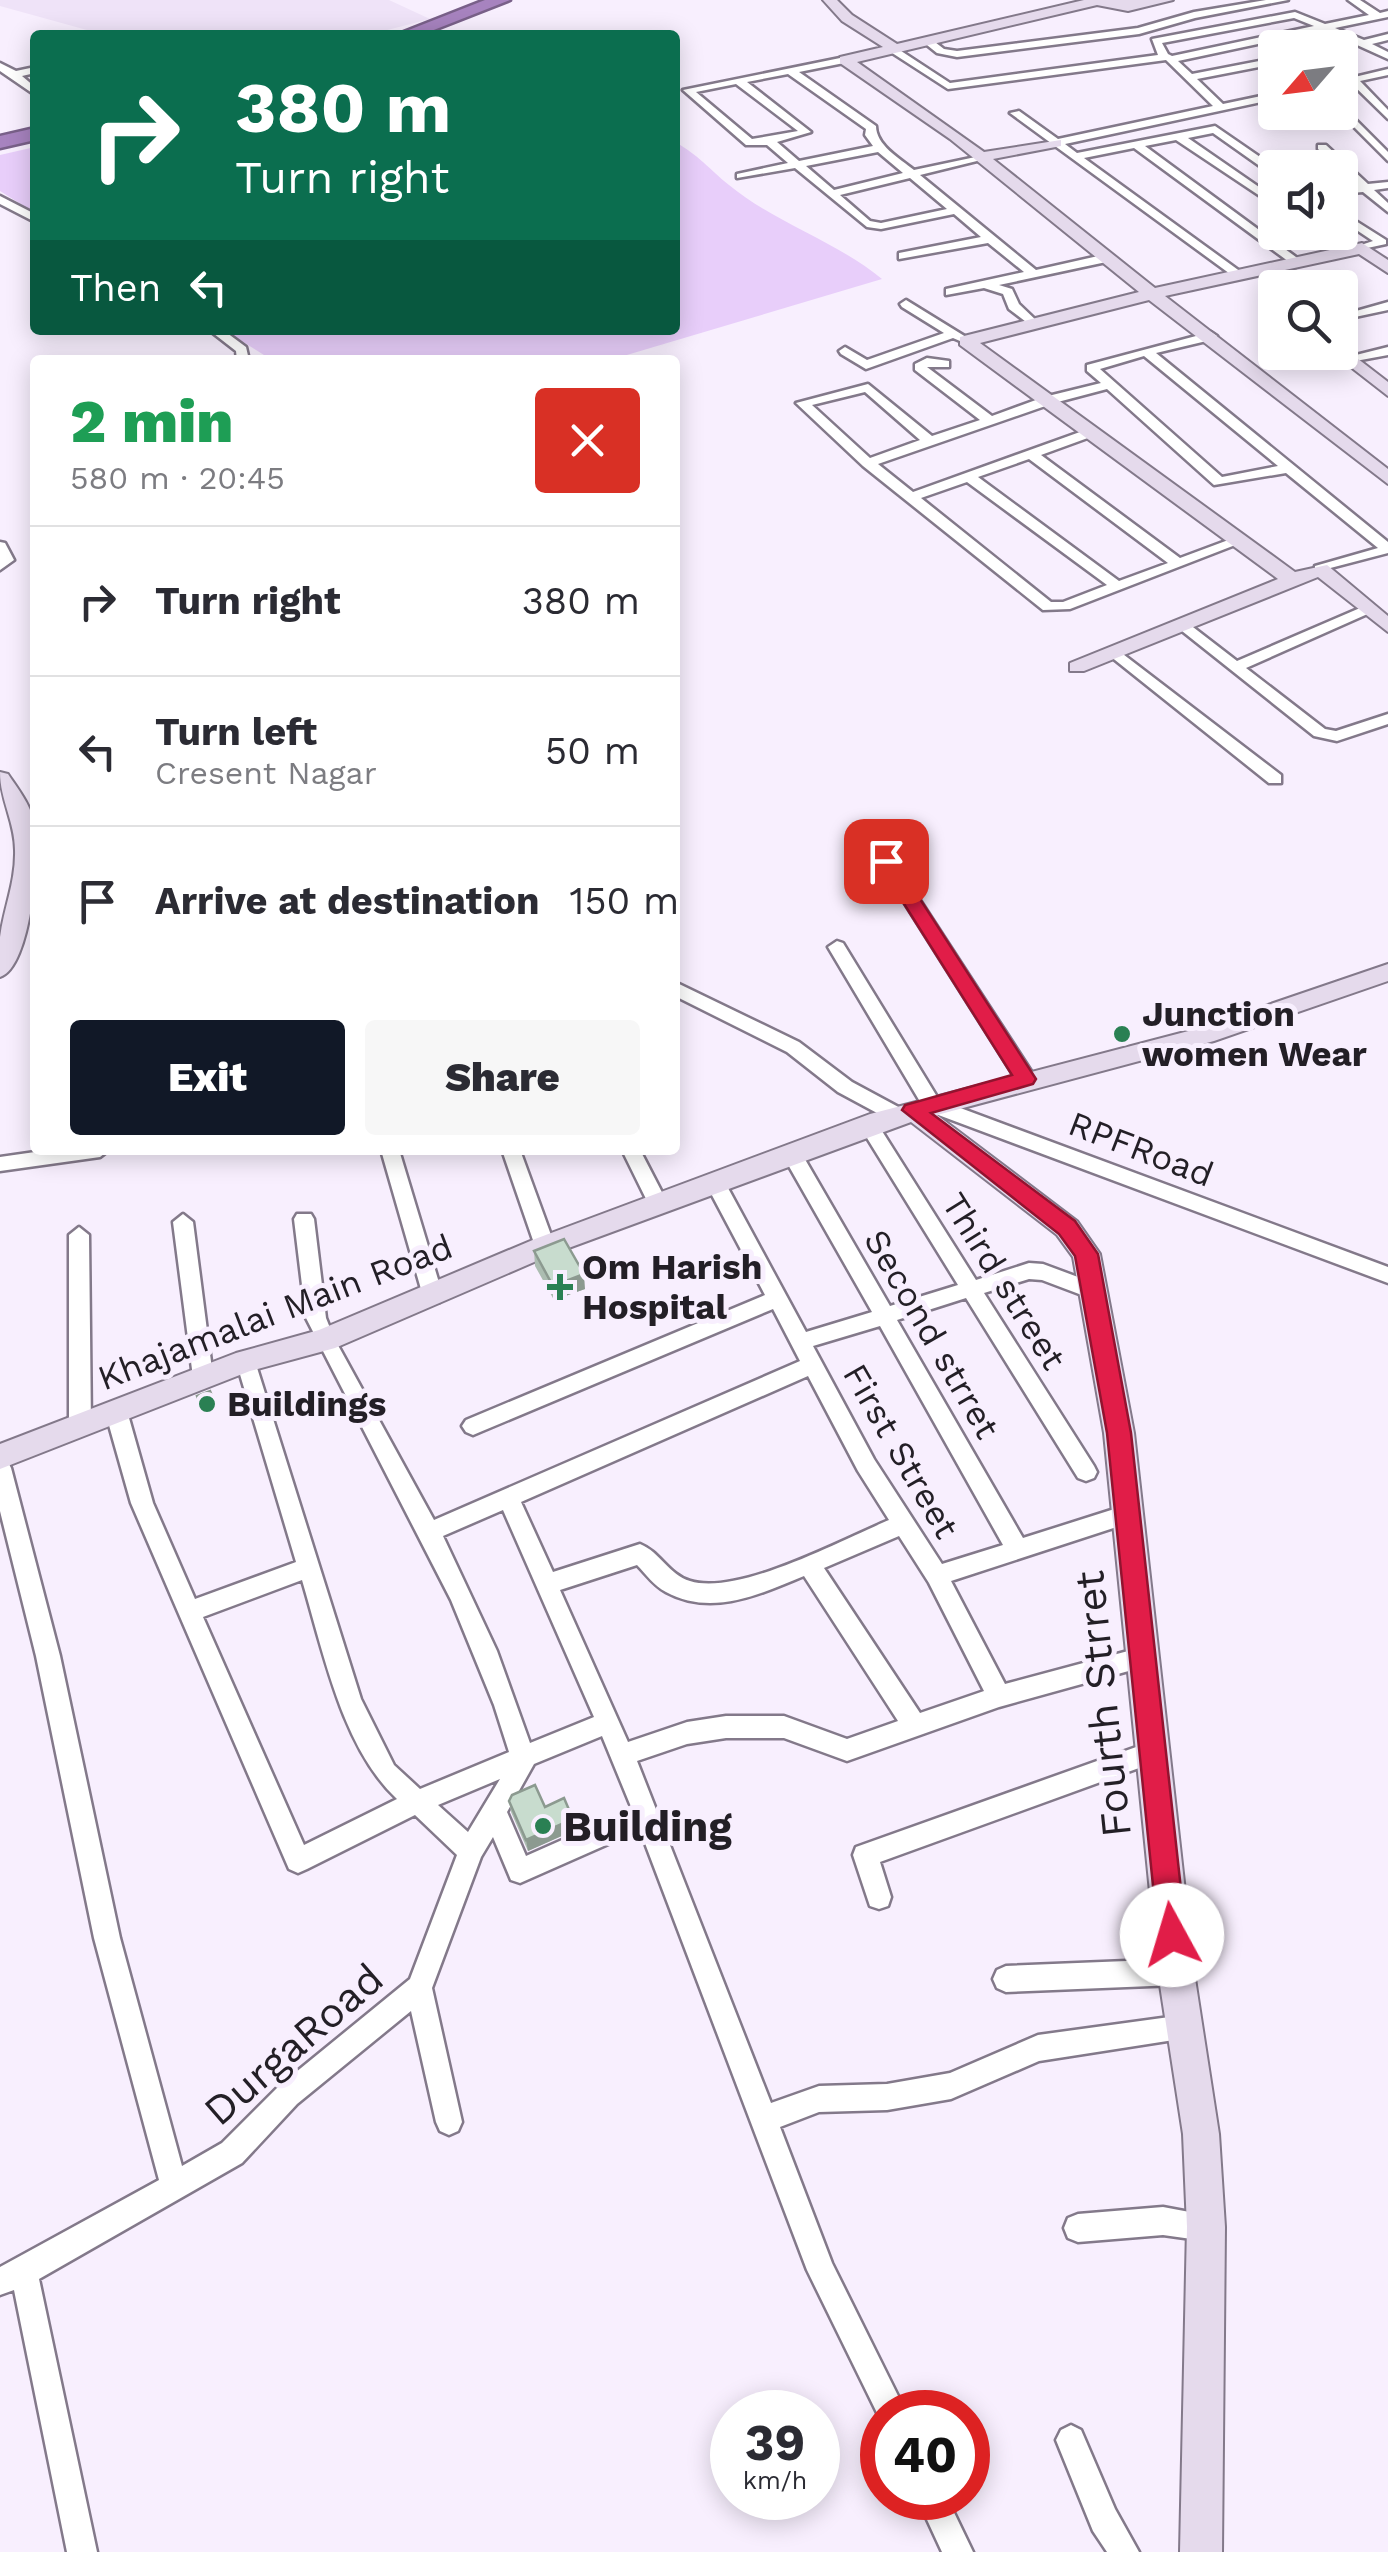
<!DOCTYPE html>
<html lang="en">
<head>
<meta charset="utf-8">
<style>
	body { margin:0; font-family:"Work Sans",sans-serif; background:#f7f7f7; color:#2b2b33; height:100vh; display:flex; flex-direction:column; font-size:38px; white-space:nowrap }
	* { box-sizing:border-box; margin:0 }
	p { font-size:32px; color:#7c7c81 }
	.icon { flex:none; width:55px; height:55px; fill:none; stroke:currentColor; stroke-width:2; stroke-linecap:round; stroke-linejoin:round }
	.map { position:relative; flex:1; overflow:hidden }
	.details { position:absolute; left:30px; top:355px; width:650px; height:800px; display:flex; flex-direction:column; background:#fff; border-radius:10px; box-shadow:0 5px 25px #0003 }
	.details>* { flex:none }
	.banner { position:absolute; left:30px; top:30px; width:650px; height:305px; border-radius:10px; box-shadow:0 5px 25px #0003; background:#0b6e4f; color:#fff; overflow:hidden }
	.needle { width:65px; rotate:242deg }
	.fabs { position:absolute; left:1258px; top:30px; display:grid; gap:20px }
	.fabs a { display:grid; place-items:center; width:100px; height:100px; border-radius:10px; background:#fff; box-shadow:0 5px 25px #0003; font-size:50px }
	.speed { position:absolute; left:710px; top:2390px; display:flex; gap:20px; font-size:50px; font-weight:700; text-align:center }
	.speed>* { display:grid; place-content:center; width:130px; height:130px; border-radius:50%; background:#fff; box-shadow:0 5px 25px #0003; line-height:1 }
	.speed small { font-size:25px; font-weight:400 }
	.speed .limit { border:15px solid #d22; background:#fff; color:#111 }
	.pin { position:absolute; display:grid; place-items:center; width:85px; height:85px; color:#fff; margin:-42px; border-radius:20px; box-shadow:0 5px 15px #0006 }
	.me { position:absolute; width:110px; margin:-55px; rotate:354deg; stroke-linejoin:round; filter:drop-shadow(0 0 8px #0008) }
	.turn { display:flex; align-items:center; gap:35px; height:210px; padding:0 40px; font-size:45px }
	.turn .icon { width:130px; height:130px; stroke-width:2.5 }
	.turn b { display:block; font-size:70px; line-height:85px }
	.then { display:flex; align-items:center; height:95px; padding:0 40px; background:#0003; gap:20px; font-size:38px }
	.round { display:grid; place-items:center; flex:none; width:105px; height:105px; border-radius:10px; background:#f7f7f7 }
	.summary { display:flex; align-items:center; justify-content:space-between; height:170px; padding:0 40px }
	h1 { font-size:60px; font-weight:800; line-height:75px; color:#1e9e55 }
	.cta { display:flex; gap:20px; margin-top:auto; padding:20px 40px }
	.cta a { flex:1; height:115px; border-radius:10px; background:#111827; color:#fff; font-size:40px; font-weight:800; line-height:115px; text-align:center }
	.cta a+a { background:#f7f7f7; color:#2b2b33 }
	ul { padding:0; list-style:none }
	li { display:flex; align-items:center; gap:30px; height:150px; padding:0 40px; border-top:2px solid #e1e1e2 }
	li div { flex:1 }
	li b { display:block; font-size:38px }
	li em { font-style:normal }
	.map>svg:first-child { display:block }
	.built { fill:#efe3f8 }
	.water { fill:#e8cefa }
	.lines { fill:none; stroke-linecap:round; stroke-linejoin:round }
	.street-casing { stroke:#83798a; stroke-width:5 }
	.secondary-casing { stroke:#83798a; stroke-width:4 }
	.highway-casing { stroke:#796089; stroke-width:5 }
	.street { fill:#fff; fill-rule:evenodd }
	.secondary { fill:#e5daec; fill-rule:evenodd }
	.highway { fill:#a783bf; fill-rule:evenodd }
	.wall { fill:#acbdb1 }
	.shaded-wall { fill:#8c9a90 }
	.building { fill:#c8dcce; stroke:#8c9a90; stroke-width:2.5 }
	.route { fill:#e11d48; stroke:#92132f; stroke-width:2.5 }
	.poi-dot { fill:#2a8053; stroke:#f8effe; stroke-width:4 }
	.labels { text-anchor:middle; stroke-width:10; stroke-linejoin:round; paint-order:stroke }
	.poi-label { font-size:35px; font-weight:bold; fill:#231f26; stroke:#f8effe; text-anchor:start }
	.street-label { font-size:35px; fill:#231f26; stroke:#f8effe }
	.near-street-label { font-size:42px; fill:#231f26; stroke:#f8effe }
	.near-poi-label { font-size:42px; font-weight:bold; fill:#231f26; stroke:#f8effe; text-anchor:start }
</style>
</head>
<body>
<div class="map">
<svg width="1388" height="2552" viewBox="0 0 1388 2552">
	<rect width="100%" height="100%" fill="#f8effe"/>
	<path class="built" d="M0,0H389L430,19L368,35H105L0,6Z"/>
	<path class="water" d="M675,142C700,156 709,169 729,185C775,223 836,241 882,279L610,360H272L224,330H675Z
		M35,147V213L0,191V155Z"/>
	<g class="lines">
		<defs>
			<path id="street" d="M1266,0H1288L1195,18L1139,34L957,57L937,53L922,41L931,39L944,49L957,51L1138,28L1194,12Z
				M1348,0H1360L1380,13L1388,11V17L1335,28L1364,40L1388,34V40L1372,44L1388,52V59L1324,30L1178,61L1192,74L1275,58V64L1197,79L1223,104L1275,93V99L1065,144L1077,153L1215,126L1276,168L1275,175L1271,174L1213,133L1188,138L1275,198V206L1176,140L1145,146L1300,260L1302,263L1296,267L1134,148L1084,158L1241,272V278L1237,279L1010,113L1019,111L1058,139L1213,106L1166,60L948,89L886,49L895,47L950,83L1158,55L1152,39L1295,12L1325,24L1369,15ZM1294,18L1314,26L1172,56L1168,54L1162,43Z
				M845,57L849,62L799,72L876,126C876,145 899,158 914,170L985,155V159L920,175L1036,270L1107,254L1113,258L1111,261L999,285L1012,289L1019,304L1040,324L1034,328L1009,309L1003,294L984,288L946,295V289L1024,272L988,243L899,259V253L981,237L954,214L881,229L867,227L795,168L737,178V174L788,163L767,145H746L683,90ZM788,74L866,129L865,135L873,146L799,161L777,142L811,132L747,82ZM736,84L798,131L752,139L696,92ZM878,152L903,173L834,190L806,166ZM910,178L947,209L881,223L870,221L840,195Z
				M0,63L16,71L35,67V73L22,76L35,87V95L0,71Z
				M1388,69V75L1360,81L1388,110V119L1350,82L1342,80Z
				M1340,104L1388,152V161L1339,112Z
				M1318,145H1326L1368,184L1388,182V188L1374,190L1388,203V212L1363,192L1340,194V188L1357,186L1318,149Z
				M0,196L35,214V222L0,204Z
				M1340,211L1386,240V244L1358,250V246L1373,241L1340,219Z
				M1313,232H1326L1351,251L1341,254Z
				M906,300L966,337L960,341L953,338L866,369L841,354L839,351L845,347L867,360L944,333L902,307L900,304Z
				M1388,302V310L1355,317L1349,313Z
				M209,330H223L246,347L249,360H237L236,351Z
				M1211,332L1217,336L1215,339L1156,353L1388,542V553L1315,572V566L1378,548L1286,473L1214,485L1107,389L1054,403L878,464L913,492L1091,428L1096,429V435L1041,455L1180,558L1231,539L1243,542L1070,609L1043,610L863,466L796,403L868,384L932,436L980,420L915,370V364L927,358L949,361V367H927L992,416L1044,397L1101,383L1087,371V365ZM1144,356L1278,466L1222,477L1100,369ZM865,392L920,440L870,458L812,405ZM1029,459L1168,563L1119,581L978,477ZM967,482L1107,585L1063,602H1051L921,498Z
				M1388,347V355L1350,362L1344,358Z
				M0,542L5,543L14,560L0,570Z
				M1367,605L1372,606V612L1246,668L1325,729L1336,731L1388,714V724L1337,741L1314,736L1177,627L1179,624H1189L1237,661Z
				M1115,648L1281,775V783H1269L1110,656V650Z
				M886,856L892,857L1033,1074L1035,1079L1033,1084H1019L878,861Z
				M837,941L843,943L939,1100L1388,1267V1283L925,1110L828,947Z
				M675,982L799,1042L852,1082L904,1110L906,1115L904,1120H890L838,1092L787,1052L675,996Z
				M868,1118L875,1120L976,1280L1029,1263L1043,1264L1102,1286L1105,1292L1102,1298L1095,1300L1042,1280L1029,1279L984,1293L1094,1466L1097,1472L1094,1478L1086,1481L1078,1478L966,1298L897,1320L1023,1538L1127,1505L1135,1507L1138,1514L1135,1521L951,1581L1005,1684L1143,1647L1151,1650L1155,1657L1151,1664L1143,1667L999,1707L847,1761L784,1738H726L687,1744L637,1761L771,2103L819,2086L887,2084L950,2073L1038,2035L1184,2015L1193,2019L1197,2028L1193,2037L1039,2061L951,2099L887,2110L819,2112L780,2127L832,2263L906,2412H882V2423L807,2270L640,1830L520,1883L511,1880L493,1837L481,1857L432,1988L462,2122L458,2131L449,2135L440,2131L436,2122L411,2011L297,2104L242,2163L39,2279L97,2552H67L14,2290L0,2295V2267L159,2180L94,1938L36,1656L0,1511V1459L8,1462L11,1468L60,1656L120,1938L182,2166L222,2143L279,2086L410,1979L457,1855L415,1815L307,1869L298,1873L289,1869L131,1503L105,1411L109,1405L116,1402L123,1405L127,1411L153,1503L195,1599L296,1562L236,1361L239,1355H253L361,1699L394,1765L420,1789L509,1752L494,1705L451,1600L306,1318L294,1219L297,1214H311L314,1219L326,1318L334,1338L434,1520L800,1361L773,1309L480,1432L473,1435L466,1432L462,1426L466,1420L765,1295L705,1182L708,1177H722L806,1332L872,1312L782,1154L792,1147L799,1149L890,1306L958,1285L859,1125ZM880,1326L1003,1545L942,1564L874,1459L813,1346ZM808,1376L858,1471L889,1520C842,1540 738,1596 690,1581C669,1575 660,1552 640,1544L553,1572L521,1502ZM503,1510L594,1717L530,1743L497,1651L443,1536ZM899,1536L929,1583L984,1691L920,1713L824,1568ZM637,1565C646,1574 654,1586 666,1592C712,1617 760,1594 804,1576L898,1721L847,1739L784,1716H726L687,1722L628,1742L560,1590ZM302,1580C323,1650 342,1748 397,1799L304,1845L203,1617ZM602,1736L632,1809L526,1856L507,1812L534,1764ZM500,1779L468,1832L438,1805Z
				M49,1150H109L100,1157L0,1171V1157Z
				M381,1150H399L443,1296L440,1302H426L423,1296Z
				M502,1150H520L555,1246L552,1251H538L535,1246Z
				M622,1150H640L668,1204L665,1209H651Z
				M183,1214L193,1222L213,1377L210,1383H196L193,1377L173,1222Z
				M79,1227L89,1235L91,1427L87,1433L80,1436L73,1433L69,1427V1235Z
				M1153,1741L1161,1744L1165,1752L1161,1760L880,1862L891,1897L888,1906L879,1909L870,1906L853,1855L856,1847Z
				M1176,1959L1185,1963L1189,1972L1185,1981L1176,1985L1006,1992L997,1988L993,1979L997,1970L1006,1966Z
				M1163,2207L1216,2217L1220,2227L1216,2237L1206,2241L1163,2235L1078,2242L1068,2238L1064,2228L1068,2218L1078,2214Z
				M1071,2425L1081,2430L1115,2509L1139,2552H1107L1093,2531L1056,2440L1061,2430Z
				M917,2498H947L973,2552H942Z"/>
			<path id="secondary" d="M823,0H837L852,15L897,44L1084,0H1173L1128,11L1097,5L857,62L984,152L1061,140V146L993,159L1155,288L1362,243L1388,260V273L1359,254L1165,296L1388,469V484L1149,300L980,343L1295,572L1327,565L1388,616V632L1318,577L1084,671H1070V663L1278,579L960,345V337L1139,292L950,139L840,63V57L883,47L842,21Z
				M1340,345L1388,382V396L1334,354L1340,352Z
				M0,772L8,774C18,789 30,804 34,822C41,851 31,968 0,977C0,964 0,950 0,937C4,907 16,881 15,850C15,822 0,800 0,772Z
				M1388,964V981L1214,1041L937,1115L1077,1221L1100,1254L1134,1433L1194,1972L1219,2134L1225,2227L1222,2552H1180L1187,2227L1183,2134L1158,1972L1104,1433L1073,1257L1057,1235L911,1122L555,1253L335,1348L250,1371L0,1469V1444L236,1353L319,1330L535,1239L870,1114L1200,1028Z"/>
			<path id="highway" d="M485,0H510L421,35H396Z
				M35,128V140L0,148V136Z"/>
		</defs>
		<use href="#street" class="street-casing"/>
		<use href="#secondary" class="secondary-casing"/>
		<use href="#highway" class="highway-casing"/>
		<use href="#street" class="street"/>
		<use href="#secondary" class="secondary"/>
		<use href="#highway" class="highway"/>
	</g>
	<path class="wall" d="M534,1251L585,1289L554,1300L535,1266Z
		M509,1801L545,1807L573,1819L575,1830L528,1851L511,1812Z"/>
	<path class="shaded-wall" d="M584,1274L585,1289L554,1300L553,1286Z
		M215,1403L216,1408L203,1413L201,1408Z
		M573,1819L575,1830L528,1851L526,1840Z"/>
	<path class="building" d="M564,1239L584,1274L553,1286L534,1251Z
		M210,1391L215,1403L201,1408L197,1396Z
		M535,1785L545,1807L564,1798L573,1819L526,1840L509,1801L512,1795Z"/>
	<path class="route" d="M886,855L893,857L1036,1079L1033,1084L931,1113L1075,1221L1098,1254L1131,1433L1186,1935L1182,1945L1172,1950L1162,1945L1158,1935L1107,1433L1075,1256L1059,1234L902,1110L905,1105L1012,1075L877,861Z"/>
	<g class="poi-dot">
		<circle cx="1122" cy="1034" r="10"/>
		<path d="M555 1272h10v10h10v10h-10v10h-10v-10h-10v-10h10z"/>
		<circle cx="207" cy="1404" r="10"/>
		<circle cx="543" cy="1826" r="10"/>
	</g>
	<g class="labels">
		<g class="poi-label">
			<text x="1142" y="1026">Junction<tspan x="1142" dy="40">women Wear</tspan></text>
			<text x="582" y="1279">Om Harish<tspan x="582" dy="40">Hospital</tspan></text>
			<text x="227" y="1416">Buildings</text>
		</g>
		<g class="street-label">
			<text transform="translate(1141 1149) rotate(21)" y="12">RPFRoad</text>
			<text transform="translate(1004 1281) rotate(58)" y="12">Third street</text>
			<text transform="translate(275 1312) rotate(-21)" y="12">Khajamalai Main Road</text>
			<text transform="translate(932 1334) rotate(60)" y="12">Second strret</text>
			<text transform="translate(901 1451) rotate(60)" y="12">First Street</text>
		</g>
		<g class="near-street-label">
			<text transform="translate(1102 1704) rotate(-96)" y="15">Fourth Strret</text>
			<text transform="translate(293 2044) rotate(-41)" y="15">DurgaRoad</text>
		</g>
		<g class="near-poi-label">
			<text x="563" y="1841">Building</text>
		</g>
	</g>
</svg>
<div class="fabs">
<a><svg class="needle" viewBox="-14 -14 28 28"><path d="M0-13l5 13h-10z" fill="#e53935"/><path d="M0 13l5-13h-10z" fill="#7c7c81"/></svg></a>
<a><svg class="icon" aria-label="sound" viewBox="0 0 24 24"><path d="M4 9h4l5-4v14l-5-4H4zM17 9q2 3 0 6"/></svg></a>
<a><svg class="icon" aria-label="search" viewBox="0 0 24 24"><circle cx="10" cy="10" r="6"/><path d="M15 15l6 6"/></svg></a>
</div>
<div class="speed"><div>39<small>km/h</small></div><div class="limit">40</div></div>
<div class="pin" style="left:886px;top:861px;background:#d93025"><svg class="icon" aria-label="arrive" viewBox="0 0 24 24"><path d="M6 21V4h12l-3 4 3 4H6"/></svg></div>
<svg class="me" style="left:1172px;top:1935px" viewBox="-20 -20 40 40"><circle r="19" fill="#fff"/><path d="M0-13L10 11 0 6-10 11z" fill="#e11d48"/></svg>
<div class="banner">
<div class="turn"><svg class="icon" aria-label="right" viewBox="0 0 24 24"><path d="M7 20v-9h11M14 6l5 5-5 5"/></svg><div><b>380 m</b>Turn right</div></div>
<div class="then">Then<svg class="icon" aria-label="left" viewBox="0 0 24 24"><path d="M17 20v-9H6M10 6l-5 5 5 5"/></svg></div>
</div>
<section class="details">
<div class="summary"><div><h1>2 min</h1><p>580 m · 20:45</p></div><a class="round" style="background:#d93025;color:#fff"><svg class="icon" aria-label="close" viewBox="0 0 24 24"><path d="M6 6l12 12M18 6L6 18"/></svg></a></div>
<ul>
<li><svg class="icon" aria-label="right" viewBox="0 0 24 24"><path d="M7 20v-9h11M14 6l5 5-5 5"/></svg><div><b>Turn right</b></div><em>380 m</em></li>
<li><svg class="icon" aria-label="left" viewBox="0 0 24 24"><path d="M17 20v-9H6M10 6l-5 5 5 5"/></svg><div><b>Turn left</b><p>Cresent Nagar</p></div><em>50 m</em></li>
<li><svg class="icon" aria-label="arrive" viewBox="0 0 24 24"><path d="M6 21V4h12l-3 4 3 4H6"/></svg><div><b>Arrive at destination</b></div><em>150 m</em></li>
</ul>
<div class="cta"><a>Exit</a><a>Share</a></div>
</section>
</div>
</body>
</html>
